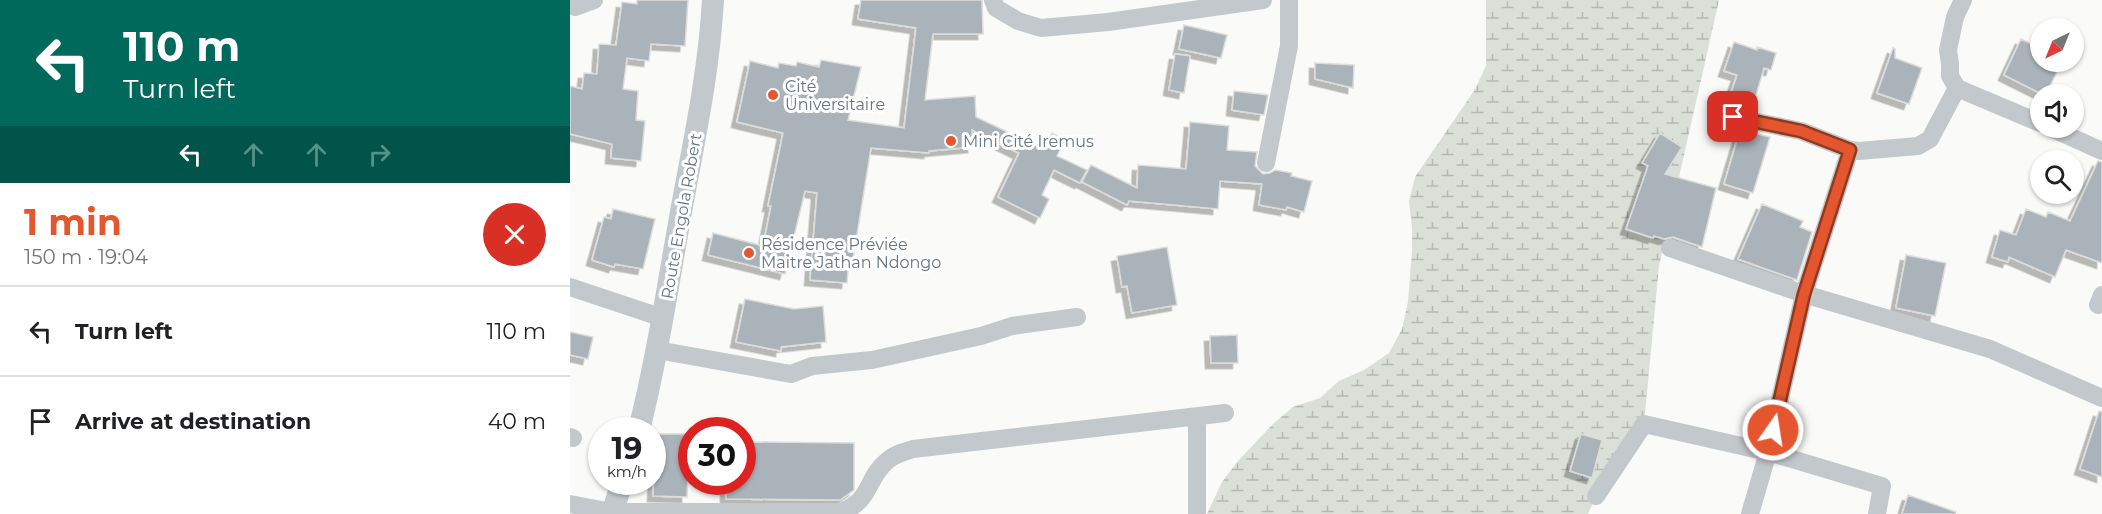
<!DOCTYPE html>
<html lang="en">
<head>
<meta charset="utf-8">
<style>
	body { margin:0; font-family:Montserrat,sans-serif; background:#f2f2f2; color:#202124; height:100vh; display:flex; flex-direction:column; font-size:22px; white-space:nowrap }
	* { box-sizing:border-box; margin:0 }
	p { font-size:20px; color:#757577 }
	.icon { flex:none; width:33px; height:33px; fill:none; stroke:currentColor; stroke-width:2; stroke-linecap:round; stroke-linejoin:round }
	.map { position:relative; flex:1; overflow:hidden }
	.sheet { display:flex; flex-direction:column; background:#fff; width:570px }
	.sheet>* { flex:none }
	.banner { background:#00695c; color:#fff; overflow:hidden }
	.needle { width:39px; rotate:223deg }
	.fabs { position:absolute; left:1460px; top:18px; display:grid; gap:12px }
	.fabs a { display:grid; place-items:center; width:54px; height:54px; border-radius:50%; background:#fff; box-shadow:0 2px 4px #0004; font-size:30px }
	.speed { position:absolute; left:18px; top:417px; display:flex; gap:12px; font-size:30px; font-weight:700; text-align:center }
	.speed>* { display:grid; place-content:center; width:78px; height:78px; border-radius:50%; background:#fff; box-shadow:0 2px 4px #0004; line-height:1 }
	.speed small { font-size:15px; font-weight:400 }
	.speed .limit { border:9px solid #d22; background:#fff; color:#111 }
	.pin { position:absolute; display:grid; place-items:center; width:51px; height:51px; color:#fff; margin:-26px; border-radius:12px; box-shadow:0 3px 9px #0006 }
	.me { position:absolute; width:66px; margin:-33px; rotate:13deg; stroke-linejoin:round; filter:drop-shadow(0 0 4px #0008) }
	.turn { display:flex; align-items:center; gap:21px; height:126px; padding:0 24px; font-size:27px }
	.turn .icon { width:78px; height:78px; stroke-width:2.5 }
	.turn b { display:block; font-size:42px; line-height:51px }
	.lanes { display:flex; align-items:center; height:57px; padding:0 24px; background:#0003; justify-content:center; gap:30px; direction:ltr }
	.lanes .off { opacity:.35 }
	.round { display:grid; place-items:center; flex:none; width:63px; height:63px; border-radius:32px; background:#f2f2f2 }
	.head { display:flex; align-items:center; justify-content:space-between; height:102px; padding:0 24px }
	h1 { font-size:36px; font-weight:700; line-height:45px; color:#e4572e }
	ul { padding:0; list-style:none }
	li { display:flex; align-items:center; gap:18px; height:90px; padding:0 24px; border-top:2px solid #e0e0e0 }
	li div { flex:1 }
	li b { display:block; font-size:22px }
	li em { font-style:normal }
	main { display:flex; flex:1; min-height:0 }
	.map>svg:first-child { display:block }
	.wetland { fill:url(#wetland-marsh) }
	.building { fill:#aab3b9; stroke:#dcdcda; stroke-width:1.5; filter:url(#shadow) }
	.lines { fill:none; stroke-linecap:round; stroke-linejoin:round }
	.minor { stroke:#c3c8cc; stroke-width:18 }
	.tertiary { stroke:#c3c8cc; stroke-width:22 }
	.route-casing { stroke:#94391e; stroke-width:15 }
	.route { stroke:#e4572e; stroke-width:10 }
	.poi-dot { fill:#e4572e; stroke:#fff; stroke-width:2 }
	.labels { text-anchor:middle; stroke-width:6; stroke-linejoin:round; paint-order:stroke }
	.poi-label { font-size:16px; fill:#657683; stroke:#fff; text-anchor:start }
	.street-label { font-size:16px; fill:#657683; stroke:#fff }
</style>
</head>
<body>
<main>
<section class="sheet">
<div class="banner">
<div class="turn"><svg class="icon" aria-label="left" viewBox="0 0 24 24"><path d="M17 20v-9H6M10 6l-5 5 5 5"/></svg><div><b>110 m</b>Turn left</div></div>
<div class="lanes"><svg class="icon" aria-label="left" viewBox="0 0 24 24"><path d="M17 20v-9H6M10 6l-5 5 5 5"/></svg><svg class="icon off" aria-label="ahead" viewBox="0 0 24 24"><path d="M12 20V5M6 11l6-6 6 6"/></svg><svg class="icon off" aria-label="ahead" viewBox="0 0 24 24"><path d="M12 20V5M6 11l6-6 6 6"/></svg><svg class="icon off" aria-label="right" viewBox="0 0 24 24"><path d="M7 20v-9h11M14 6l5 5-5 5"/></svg></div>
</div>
<div class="head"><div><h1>1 min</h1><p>150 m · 19:04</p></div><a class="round" style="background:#d93025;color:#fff"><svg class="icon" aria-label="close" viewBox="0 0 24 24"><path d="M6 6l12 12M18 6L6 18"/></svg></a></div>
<ul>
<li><svg class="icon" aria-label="left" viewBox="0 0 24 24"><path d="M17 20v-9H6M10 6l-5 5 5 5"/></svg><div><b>Turn left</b></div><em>110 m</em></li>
<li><svg class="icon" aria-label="arrive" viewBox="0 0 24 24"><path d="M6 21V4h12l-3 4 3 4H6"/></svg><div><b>Arrive at destination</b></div><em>40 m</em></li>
</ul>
</section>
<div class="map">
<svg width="1532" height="514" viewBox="0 0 1532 514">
	<defs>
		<pattern id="wetland-marsh" width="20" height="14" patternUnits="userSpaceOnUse" patternTransform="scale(1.5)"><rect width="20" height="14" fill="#dadfd7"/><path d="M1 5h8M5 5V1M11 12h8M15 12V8" fill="none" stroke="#b4b9b4"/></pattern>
		<filter id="shadow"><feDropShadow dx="-5.5" dy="5.5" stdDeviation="0" flood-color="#0004"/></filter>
	</defs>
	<rect width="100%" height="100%" fill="#fafaf8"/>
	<path class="wetland" d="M916,0H1149L1089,266L1074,424L1026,496L1018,514H637L652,482L667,462L703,424L723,407L750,398L769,381L794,370L819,353L832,329L838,302L842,251V228L839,201L845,177L904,91L916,66Z"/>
	<path class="building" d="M67,0H118L115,46L81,44L79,61L57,58L53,89L68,91L66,120L75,121L71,161L41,158L42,144L0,134V86L12,89L14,73L27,74L29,44L46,45L52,2L67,4Z
		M291,0H412L413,34H363L355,100L405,96L406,117L473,149L482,133L495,140L487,156L517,170L510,183L484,170L472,195L479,199L470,218L428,197L449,153L402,130L403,147L359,151V153L301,148L283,259H279L277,283L240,280L247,193L235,191L215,274L138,255L143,233L193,246L201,206H198L213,133L167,122L180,61L208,68L209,63L226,66L227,62L249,67L251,60L291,67L278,120L334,128L346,28L288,19Z
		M614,25L657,35L651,58L609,49Z
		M1451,39L1470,48V62H1492L1476,94H1472L1434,75Z
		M1164,42L1187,50V47L1206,53L1201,70L1194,68L1182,109L1165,106L1156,108L1167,75L1154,71Z
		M1323,48L1325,49V58L1352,68L1339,104L1307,93Z
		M605,54L620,56L614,93L599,90Z
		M745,63L784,65L783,88L745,79Z
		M664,91L698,95L694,115L662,110Z
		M620,122L659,126L657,150L687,152L685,166L693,174L700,173L705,170L722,173L721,176L742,181L734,212L717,207L716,210L689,205L692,184L650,181L648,209L559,201L557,205L512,182L521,165L567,188L568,165L616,169Z
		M1170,130L1200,137L1183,193L1154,184Z
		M1090,133L1112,147L1095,174L1146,188L1132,247L1103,237L1094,239L1084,236L1083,238L1056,229L1078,166L1072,163Z
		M1528,161L1532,162V263L1496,250L1485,277L1439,257L1438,262L1422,257L1430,230L1446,235L1456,209L1476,217L1478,212L1500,221Z
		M1192,204L1233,221L1230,227L1242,232L1227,280L1168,259Z
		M43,209L85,219L73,269L45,264L44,267L22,260L34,217L41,219Z
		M597,247L607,305L562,313L557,286L552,287L547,256Z
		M1336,255L1376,263L1365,316L1326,308Z
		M175,299L224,309L253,306L256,342L211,347V351L166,342Z
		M0,332L23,337L18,359L0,355Z
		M667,335L668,363H641L640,336Z
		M1529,411L1532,412V477L1510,469Z
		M88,434H114L113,451H119L117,497L83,496L85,449L88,450Z
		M1011,434L1032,440L1022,478L1000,471Z
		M182,442L284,443V490L270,500L156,499V482H172V472H182Z
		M1338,495L1386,512L1385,514H1332Z"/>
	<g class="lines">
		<path class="minor" d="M423,0L426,8L448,21L471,28L538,22L693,0
			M1393,0L1385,17L1378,50L1380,64V76L1387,88L1470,123
			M0,4L5,7L24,0
			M1163,117L1231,131L1280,150L1289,151L1348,146L1360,139L1387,88
			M1481,128L1532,151
			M696,163L719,46V0
			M1100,248L1234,294L1420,349L1532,398
			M0,287L93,318
			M1528,305L1532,295
			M87,350L221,374L242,366L302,360L411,336L442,326L507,317
			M627,417V514
			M0,437L3,438
			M1026,496L1074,424L1198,452L1312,486L1307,514
			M0,504L42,512H271C302,501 296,478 317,461C324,454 334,452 343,449L655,413
			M1180,514L1198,452L1234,294L1280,150"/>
		<path class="tertiary" d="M69,430C87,358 98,285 111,212C124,141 139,72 143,0
			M42,514L52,482"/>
	</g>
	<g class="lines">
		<defs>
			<path id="route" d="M1163,117L1231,131L1280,150L1234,294L1203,430"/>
		</defs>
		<use href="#route" class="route-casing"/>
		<use href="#route" class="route"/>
	</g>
	<g class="poi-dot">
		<circle cx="203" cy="95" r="6"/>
		<circle cx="381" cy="141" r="6"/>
		<circle cx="179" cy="253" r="6"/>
	</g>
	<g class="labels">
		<g class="poi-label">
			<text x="215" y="92">Cité<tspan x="215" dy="18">Universitaire</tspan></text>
			<text x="393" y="147">Mini Cité Iremus</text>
			<text x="191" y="250">Résidence Préviée<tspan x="191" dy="18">Maitre Jathan Ndongo</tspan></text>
		</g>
		<g class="street-label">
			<text transform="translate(111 216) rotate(-80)" y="6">Route Engola Robert</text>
		</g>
	</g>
</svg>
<div class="fabs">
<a><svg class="needle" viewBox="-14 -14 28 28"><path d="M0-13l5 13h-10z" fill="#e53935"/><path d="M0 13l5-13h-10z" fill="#757577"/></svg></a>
<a><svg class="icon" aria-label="sound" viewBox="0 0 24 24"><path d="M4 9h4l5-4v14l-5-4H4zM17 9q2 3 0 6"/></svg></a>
<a><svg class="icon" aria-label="search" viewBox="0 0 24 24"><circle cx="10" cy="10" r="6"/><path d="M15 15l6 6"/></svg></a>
</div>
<div class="speed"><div>19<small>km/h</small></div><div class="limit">30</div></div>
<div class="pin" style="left:1163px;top:117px;background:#d93025"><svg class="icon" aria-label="arrive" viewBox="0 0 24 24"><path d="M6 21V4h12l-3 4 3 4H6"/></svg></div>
<svg class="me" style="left:1203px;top:430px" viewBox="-20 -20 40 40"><circle r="17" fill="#e4572e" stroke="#fff" stroke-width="3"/><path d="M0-11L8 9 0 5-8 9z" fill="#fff"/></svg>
</div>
</main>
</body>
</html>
